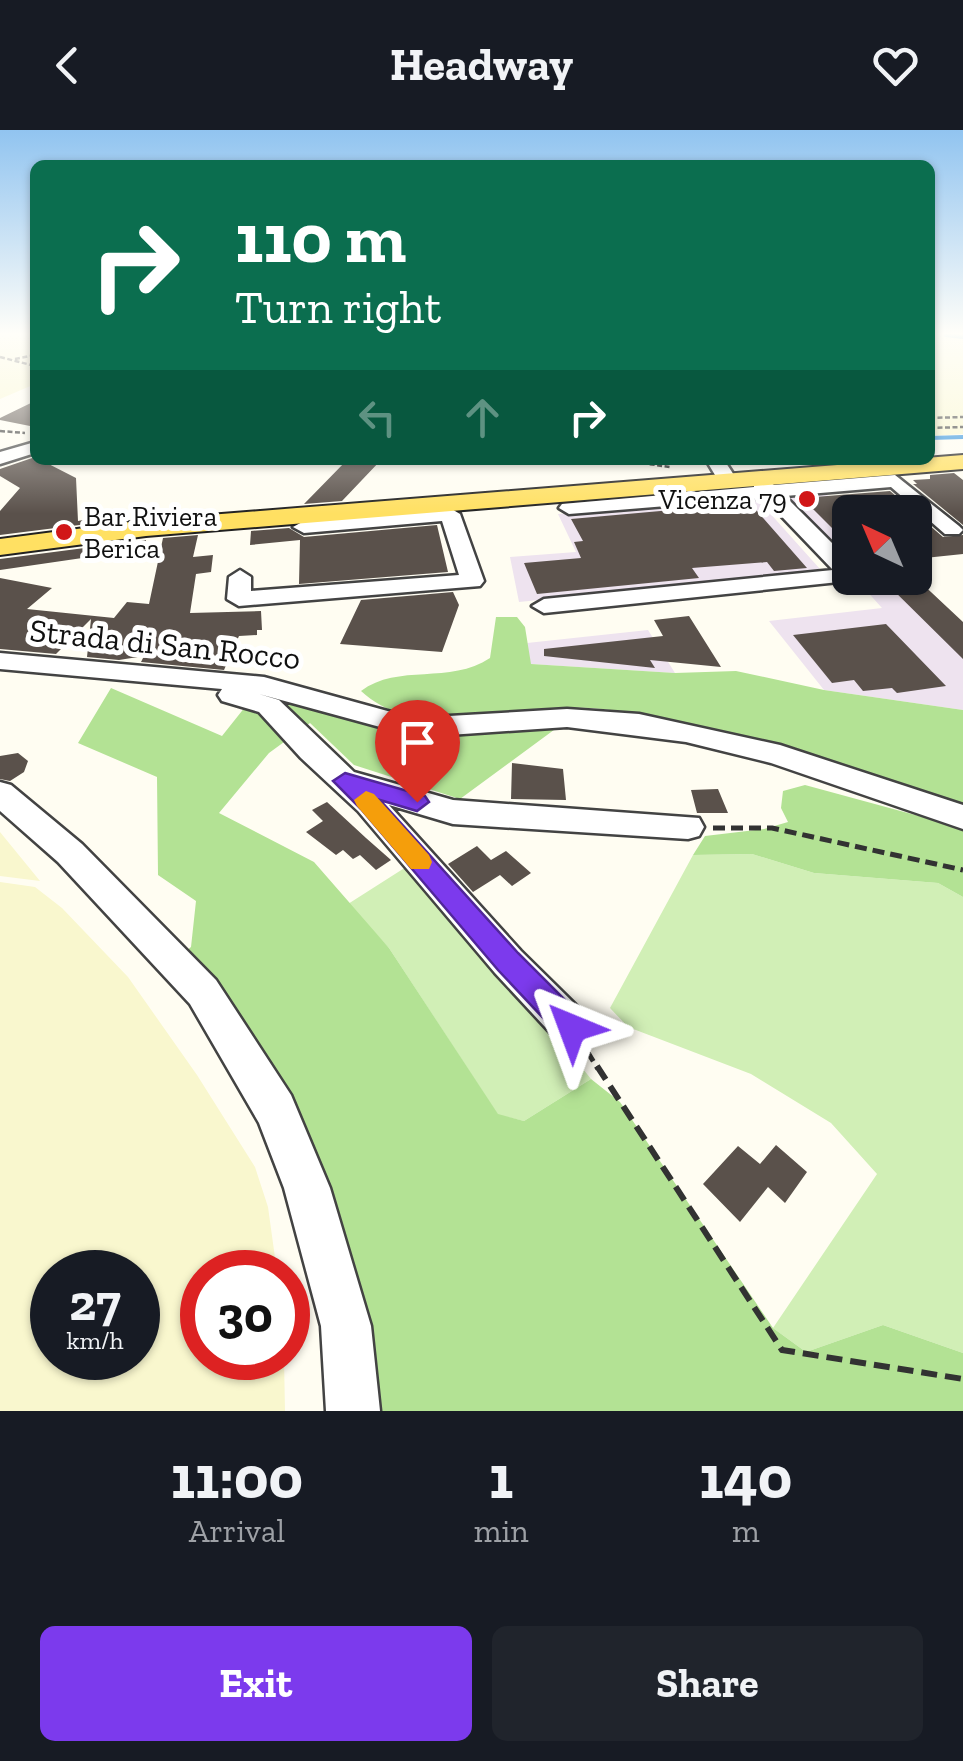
<!DOCTYPE html>
<html lang="en">
<head>
<meta charset="utf-8">
<style>
	body { margin:0; font-family:"Zilla Slab",serif; background:#20242c; color:#f1f3f6; height:100vh; display:flex; flex-direction:column; font-size:38px; white-space:nowrap }
	* { box-sizing:border-box; margin:0 }
	p { font-size:32px; color:#9ea1a6 }
	.icon { flex:none; width:55px; height:55px; fill:none; stroke:currentColor; stroke-width:2; stroke-linecap:round; stroke-linejoin:round }
	.map { position:relative; height:1281px; overflow:hidden }
	.details { display:flex; flex-direction:column; background:#171b24; flex:1 }
	.details>* { flex:none }
	.guide { position:absolute; left:30px; top:30px; width:905px; height:305px; border-radius:15px; box-shadow:0 2px 8px #0004; background:#0b6e4f; color:#fff; overflow:hidden }
	.needle { width:65px; rotate:316deg }
	.fabs { position:absolute; left:832px; top:365px; display:grid; gap:20px }
	.fabs a { display:grid; place-items:center; width:100px; height:100px; border-radius:15px; background:#171b24; box-shadow:0 2px 8px #0004; font-size:50px }
	.speed { position:absolute; left:30px; top:1120px; display:flex; gap:20px; font-size:50px; font-weight:700; text-align:center }
	.speed>* { display:grid; place-content:center; width:130px; height:130px; border-radius:50%; background:#171b24; box-shadow:0 2px 8px #0004; line-height:1 }
	.speed small { font-size:25px; font-weight:400 }
	.speed .limit { border:15px solid #d22; background:#fff; color:#111 }
	.pin { position:absolute; display:grid; place-items:center; width:85px; height:85px; color:#fff; margin:-102px -42px; border-radius:50% 50% 50% 0; rotate:-45deg; box-shadow:0 0 10px #0007 }
	.pin .icon { rotate:45deg }
	.me { position:absolute; width:110px; margin:-55px; rotate:316deg; stroke-linejoin:round; filter:drop-shadow(0 0 8px #0008) }
	.turn { display:flex; align-items:center; gap:35px; height:210px; padding:0 40px; font-size:45px }
	.turn .icon { width:130px; height:130px; stroke-width:2.5 }
	.turn b { display:block; font-size:70px; line-height:85px }
	.lanes { display:flex; align-items:center; height:95px; padding:0 40px; background:#0003; justify-content:center; gap:50px; direction:ltr }
	.lanes .off { opacity:.35 }
	.eta { display:flex; justify-content:space-evenly; align-items:center; height:170px; text-align:center }
	.eta b { font-size:60px; font-weight:700; line-height:70px }
	.action { display:flex; gap:20px; margin-top:auto; padding:20px 40px }
	.action a { flex:1; height:115px; border-radius:15px; background:#7c3aed; color:#fff; font-size:40px; font-weight:700; line-height:115px; text-align:center }
	.action a+a { background:#20242c; color:#f1f3f6 }
	header { display:flex; justify-content:space-between; align-items:center; height:130px; padding:0 40px; background:#171b24; font-size:45px; font-weight:700 }
	.map>svg:first-child { display:block }
	.industrial { fill:#eee3ef }
	.farmland { fill:#f9f7ce; fill-rule:evenodd }
	.green { fill:#d1efb6 }
	.forest { fill:#b3e294 }
	.lines { fill:none; stroke-linecap:round; stroke-linejoin:round }
	.stream { stroke:#2f90dd; stroke-width:4 }
	.building { fill:#5a514b }
	.minor-casing { stroke:#434343; stroke-width:5 }
	.major-casing { stroke:#212121; stroke-width:4 }
	.path-far2 { stroke:#323232; stroke-width:2.5; stroke-dasharray:5 2.5; stroke-linecap:butt }
	.path-far1 { stroke:#323232; stroke-width:5; stroke-dasharray:12 6; stroke-linecap:butt }
	.path { stroke:#323232; stroke-width:6; stroke-dasharray:16 8; stroke-linecap:butt }
	.minor { fill:#fff; fill-rule:evenodd }
	.major { fill:#ffe062; fill-rule:evenodd }
	.route { fill:#7c3aed; stroke:#51269a; stroke-width:2.5 }
	.slow { fill:#f59e0b }
	.poi-dot { fill:#d11617; stroke:#fff; stroke-width:4 }
	.labels { text-anchor:middle; stroke-width:10; stroke-linejoin:round; paint-order:stroke }
	.far-poi-label { font-size:28px; fill:#101010; stroke:#fff; text-anchor:end }
	.street-label { font-size:32px; fill:#101010; stroke:#fff }
</style>
</head>
<body>
<header><svg class="icon" aria-label="back" viewBox="0 0 24 24"><path d="M15 5l-7 7 7 7"/></svg>Headway<svg class="icon" aria-label="heart" viewBox="0 0 24 24"><path d="M12 20l-8-8c-3-5 5-10 8-4 3-6 11-1 8 4z"/></svg></header>
<div class="map">
<svg width="963" height="1281" viewBox="0 0 963 1281">
	<rect width="100%" height="100%" fill="#fffdf2"/>
	<path class="industrial" d="M823,361L850,386V443L784,365Z
		M751,369L759,371L820,439L817,442L519,472L510,427L576,422L558,384Z
		M855,448H915L963,494V580L824,560L769,491L882,478Z
		M648,500L675,543L530,534L527,513Z"/>
	<path class="farmland" d="M0,205H35V254L0,269Z
		M930,205H963V304L930,306Z
		M0,702L40,751L0,746Z
		M0,752L35,757L62,778L128,847L197,945L255,1037L268,1077L277,1142H202V1228H284L285,1281H0ZM52,1142H138V1228H52Z"/>
	<path class="green" d="M752,724L814,743L938,753L963,767V1223L883,1195L806,1222L773,1198L877,1044L831,993L751,944L628,897L610,878L693,725Z
		M417,730L591,949L524,991L498,985L389,818L348,774Z"/>
	<path class="forest" d="M496,487H517L525,497L531,534L675,543L736,541L824,560L963,580V676C874,646 786,618 694,598C660,590 624,580 589,578C517,575 421,616 361,561C398,533 450,555 490,528Z
		M111,558L222,606L257,562L429,603L562,594L460,669L354,635L310,593L269,623L219,683L314,732L389,818L498,984L524,991L591,949L620,972L773,1198L806,1222L883,1195L963,1223V1281H352L329,1122L176,829L191,817L196,771L158,745L157,647L78,613Z
		M805,655L963,698V767L938,753L814,743L752,724L693,725L705,706L764,699L788,692L781,678L783,661Z"/>
	<g class="lines">
		<path class="stream" d="M946,205L963,207
			M930,308L963,307"/>
	</g>
	<path class="building" d="M35,271V297L0,290V288Z
		M35,327L76,348L78,391L118,383L119,390L0,405V381L20,358L0,346V339Z
		M347,330H381L342,371L304,374Z
		M954,343L963,350V395L913,354H917L913,350L930,349V345Z
		M890,361L915,382H850V416L802,368Z
		M750,373L807,438L774,441L767,432L692,438L699,448L537,464L524,433L581,428L574,412L583,411L571,389Z
		M915,383L943,407L963,405V424L915,429Z
		M437,395L448,442L299,454L300,410L250,415L251,401L289,398L304,407Z
		M198,405L193,427L213,425L211,442L196,444L190,483L261,481L262,500H257V505L239,506L224,540L141,532L144,526L119,530L87,527L91,489L56,524L0,519V448L52,458L27,479L114,488L127,472L149,474L163,408Z
		M146,410L144,419L0,440V429Z
		M881,448H916L963,492V529Z
		M453,462L459,475L442,522L340,514L361,470Z
		M689,486L721,537L650,530L655,538L544,526V519L663,506L654,490Z
		M886,494L946,556L897,563L892,558L863,561L854,550L832,553L793,505Z
		M18,623L28,631L24,642L10,651L0,649V626Z
		M512,633L563,639L566,670L511,669Z
		M718,659L728,683H697L691,660Z
		M327,672L366,708L391,730L376,740L360,725L353,729L343,720L336,725L306,702L323,691L312,680Z
		M477,716L491,730L506,721L531,743L512,756L500,745L473,762L448,734Z
		M776,1015L807,1042L785,1073L768,1057L740,1092L703,1054L738,1016L760,1034Z"/>
	<g class="lines">
		<defs>
			<path id="minor" d="M35,312V323L0,334V322Z
				M706,330H724L738,351L735,355H721Z
				M895,345L959,396L963,400L959,404H945L891,357L785,366L850,431V448L858,450L544,483L532,476L544,469L833,440L764,368L569,384L559,378L562,374L754,357V349L761,347L774,355Z
				M450,378L460,384L484,451L480,456L239,476L227,469L229,447L240,440L251,447V461L459,445L442,391L304,403L293,397L304,391Z
				M0,523L264,547L402,585L449,586L567,579L639,584L780,615L963,675V699L771,633L686,612L567,597L449,605L402,603L259,564L279,570L354,642L453,670L699,688L704,697L699,706L688,709L453,694L389,675L521,821L586,885L592,898L586,911L572,916L558,911L495,843L358,681L301,628L259,582L222,571L218,565L222,559L0,539Z
				M0,652L11,655L82,714L216,850L291,965L330,1058L371,1196L380,1281H326L321,1196L284,1058L259,993L190,874L58,732L0,681Z"/>
			<path id="major" d="M963,325V339L146,406L0,425V409L146,390Z"/>
		</defs>
		<use href="#minor" class="minor-casing"/>
		<use href="#major" class="major-casing"/>
		<path class="path-far2" d="M0,227L35,236
			M15,229L35,225
			M930,288L963,287
			M930,298L963,297
			M0,301L25,303
			M620,330L670,337"/>
		<path class="path-far1" d="M713,698H772L963,740
			M587,921L598,939"/>
		<path class="path" d="M597,936L782,1220L963,1249"/>
		<use href="#minor" class="minor"/>
		<use href="#major" class="major"/>
	</g>
	<linearGradient id="sky" x2="0" y2="1"><stop stop-color="#91c4f0"/><stop offset="0.53" stop-color="#fffef9"/><stop offset="1" stop-color="#fffef9" stop-opacity="0"/></linearGradient>
	<rect width="963" height="384" fill="url(#sky)"/>
	<path class="route" d="M345,643L425,666L429,672L417,681L380,670L518,823L583,888L587,898L583,907L572,911L561,907L498,840L361,679L333,651Z"/>
	<path class="slow" d="M366,661L374,664L429,725L432,732L429,739H411L357,676L354,670Z"/>
	<g class="poi-dot">
		<circle cx="807" cy="369" r="10"/>
		<circle cx="64" cy="402" r="10"/>
	</g>
	<g class="labels">
		<g class="far-poi-label">
			<text x="787" y="379">Vicenza 79</text>
			<text x="84" y="396" text-anchor="start">Bar Riviera<tspan x="84" dy="32">Berica</tspan></text>
		</g>
		<g class="street-label">
			<text transform="translate(165 514) rotate(6)" y="11">Strada di San Rocco</text>
		</g>
	</g>
</svg>
<div class="fabs">
<a><svg class="needle" viewBox="-14 -14 28 28"><path d="M0-13l5 13h-10z" fill="#e53935"/><path d="M0 13l5-13h-10z" fill="#9ea1a6"/></svg></a>
</div>
<div class="speed"><div>27<small>km/h</small></div><div class="limit">30</div></div>
<div class="pin" style="left:417px;top:672px;background:#d93025"><svg class="icon" aria-label="arrive" viewBox="0 0 24 24"><path d="M6 21V4h12l-3 4 3 4H6"/></svg></div>
<svg class="me" style="left:572px;top:898px" viewBox="-20 -20 40 40"><path d="M0-17L14 15 0 8-14 15z" fill="#7c3aed" stroke="#fff" stroke-width="4"/></svg>
<div class="guide">
<div class="turn"><svg class="icon" aria-label="right" viewBox="0 0 24 24"><path d="M7 20v-9h11M14 6l5 5-5 5"/></svg><div><b>110 m</b>Turn right</div></div>
<div class="lanes"><svg class="icon off" aria-label="left" viewBox="0 0 24 24"><path d="M17 20v-9H6M10 6l-5 5 5 5"/></svg><svg class="icon off" aria-label="ahead" viewBox="0 0 24 24"><path d="M12 20V5M6 11l6-6 6 6"/></svg><svg class="icon" aria-label="right" viewBox="0 0 24 24"><path d="M7 20v-9h11M14 6l5 5-5 5"/></svg></div>
</div>
</div>
<section class="details">
<div class="eta">
<div><b>11:00</b><p>Arrival</p></div>
<div><b>1</b><p>min</p></div>
<div><b>140</b><p>m</p></div>
</div>
<div class="action"><a>Exit</a><a>Share</a></div>
</section>
</body>
</html>
